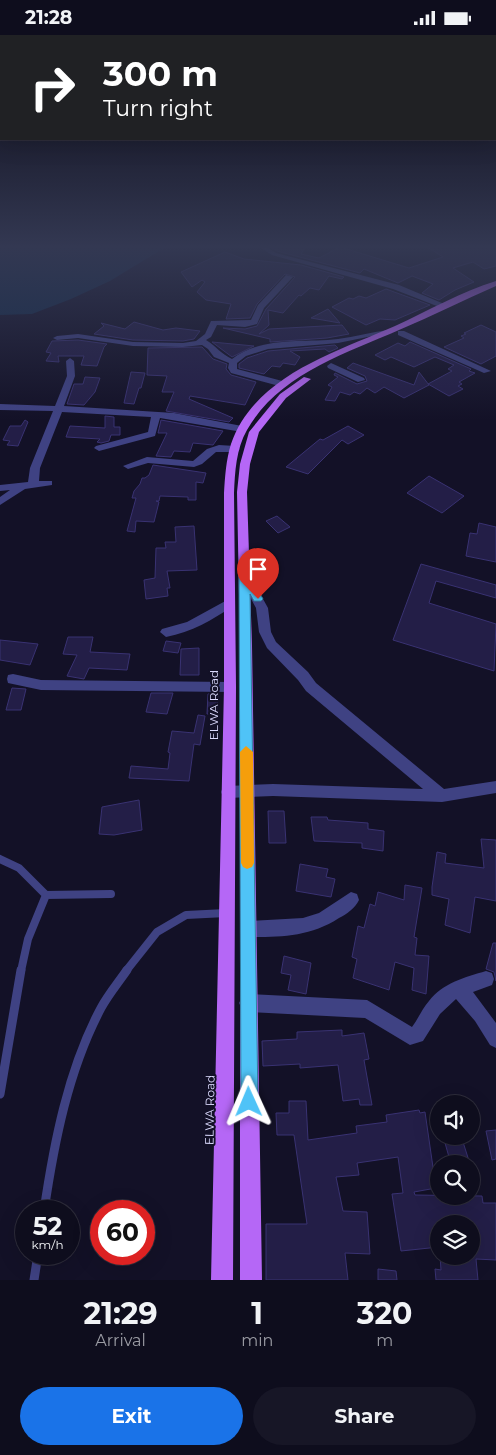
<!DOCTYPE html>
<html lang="en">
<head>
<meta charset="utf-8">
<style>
	body { margin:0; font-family:Montserrat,sans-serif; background:#171626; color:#f1f3f6; height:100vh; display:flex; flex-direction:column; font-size:19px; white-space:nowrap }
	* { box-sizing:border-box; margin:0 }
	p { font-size:16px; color:#9b9ca4 }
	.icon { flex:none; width:28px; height:28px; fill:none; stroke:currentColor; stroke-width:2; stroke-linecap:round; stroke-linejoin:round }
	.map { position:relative; height:1245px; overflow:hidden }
	.sheet { display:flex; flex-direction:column; background:#0e0d1d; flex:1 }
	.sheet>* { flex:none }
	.hud { position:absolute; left:0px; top:0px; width:496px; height:105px; box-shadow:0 5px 20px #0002,0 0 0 1px #2e2d3b; background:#202124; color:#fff; overflow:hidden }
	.fabs { position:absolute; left:430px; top:1060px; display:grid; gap:10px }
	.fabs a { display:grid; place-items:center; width:50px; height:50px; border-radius:50%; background:#0e0d1d; box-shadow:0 5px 20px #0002,0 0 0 1px #2e2d3b; font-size:25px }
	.speed { position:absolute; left:15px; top:1165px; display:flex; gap:10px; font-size:25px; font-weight:700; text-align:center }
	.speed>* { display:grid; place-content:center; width:65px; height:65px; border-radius:50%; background:#0e0d1d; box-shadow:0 5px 20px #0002,0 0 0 1px #2e2d3b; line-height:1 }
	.speed small { font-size:12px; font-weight:400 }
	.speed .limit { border:8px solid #d22; background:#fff; color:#111 }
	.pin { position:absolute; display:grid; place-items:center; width:42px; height:42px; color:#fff; margin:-51px -21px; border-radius:50% 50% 50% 0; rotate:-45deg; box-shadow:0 0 5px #0007 }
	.pin .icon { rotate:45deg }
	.me { position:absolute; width:55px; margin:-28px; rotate:359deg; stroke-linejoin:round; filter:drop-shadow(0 0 4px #0008) }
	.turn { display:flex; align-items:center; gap:18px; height:105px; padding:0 20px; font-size:22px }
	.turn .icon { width:65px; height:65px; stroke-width:2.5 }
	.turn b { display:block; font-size:35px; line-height:42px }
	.eta { display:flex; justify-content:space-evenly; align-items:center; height:85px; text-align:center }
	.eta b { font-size:30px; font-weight:700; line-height:35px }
	.primary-button { display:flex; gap:10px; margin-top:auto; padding:10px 20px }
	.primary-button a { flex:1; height:58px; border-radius:30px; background:#1a73e8; color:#fff; font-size:20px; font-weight:700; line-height:58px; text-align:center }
	.primary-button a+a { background:#171626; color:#f1f3f6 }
	.status { display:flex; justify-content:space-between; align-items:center; height:35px; padding:0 25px; background:#0e0d1d; direction:ltr }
	.status svg { height:14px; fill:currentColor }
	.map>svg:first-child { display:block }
	.water { fill:#122c4b }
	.building { fill:#231e47; stroke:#393272 }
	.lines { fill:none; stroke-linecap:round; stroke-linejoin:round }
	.lane-far1 { stroke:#3f4283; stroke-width:8 }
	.lane { stroke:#3f4283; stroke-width:9 }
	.street { fill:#3f4283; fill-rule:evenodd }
	.primary { fill:#b567f6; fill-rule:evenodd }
	.route { fill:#4fc3f7; stroke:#337fa1 }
	.slow { fill:#f59e0b }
	.labels { text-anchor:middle; stroke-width:4; stroke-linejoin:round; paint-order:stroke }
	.street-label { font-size:12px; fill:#dbdafd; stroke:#131127 }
</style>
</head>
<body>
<div class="status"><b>21:28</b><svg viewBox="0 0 49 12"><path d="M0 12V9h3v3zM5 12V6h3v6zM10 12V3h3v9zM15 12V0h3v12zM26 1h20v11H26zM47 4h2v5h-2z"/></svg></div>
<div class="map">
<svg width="496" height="1245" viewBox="0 0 496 1245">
	<rect width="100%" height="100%" fill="#131127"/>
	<path class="water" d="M0,210H169L110,246L71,264L32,279L0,280Z"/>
	<path class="building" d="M268,210H306L301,219L319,223L340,212L409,233L443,222L424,210H488L496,214V231L484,234L473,227L453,233L474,247L455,255L439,265L422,258L433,249L412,241L398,248L364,234L360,238L277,216Z
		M225,217L244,224L301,230L344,242L342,244L329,241L319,255L310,253L301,261L299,260L283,278L268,275L269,290L259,299L269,294L342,290L349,299L327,303L270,307V304L223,293L245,294L257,291L266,274L295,242L285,239L257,269L250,283L226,284L231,269L206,265L197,257L205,247L202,245L192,252L181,237Z
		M386,254L430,270L395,285L380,284L366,290L332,272L349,263L353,264L359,261L366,263Z
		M328,274L340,288L311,283Z
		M134,287L163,295L176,293L200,296L194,304L183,306L133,305L94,299L104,291L101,288L125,294Z
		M481,290L496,297V321L481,329L444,312L464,303L461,301L466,299L464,298Z
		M78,305L107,309L104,312L97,331L81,330L84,321H58L59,327L46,326L51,318L46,317L52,306Z
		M212,307L254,311L232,322Z
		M410,307L471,334L469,336L475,338L459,347L462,349L458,351L463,354L449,361L428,349L452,336L448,334L454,330L435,322L414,332L391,322L385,325L375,320L398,308L405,311Z
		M335,310L338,313L329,317L325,314L290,316L300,322L295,330L283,328L280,332L272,331L264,339L239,333V329L247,323L268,316Z
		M202,312L213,324L227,329L226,334L231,340L256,347L245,370L190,361L189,364L233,383L229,387L166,376L174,357H162L167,341L147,340L148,313Z
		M353,328L414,350L419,337L429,350L404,363L384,352L375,358L367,353L360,359L354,357L350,360L340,357L335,366L325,365L332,352L328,350L338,342L334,340L335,338L357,349L367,346L365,341L347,333Z
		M131,337L145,338L141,353H139L134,369L124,368Z
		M85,342L100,343L95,357L84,370L67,369L74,349H83Z
		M105,381L114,382V392H120V400H111L109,406L101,408L97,407L100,404L66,402L70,391L105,393Z
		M25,385L28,387L18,411L7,410L10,406L3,405L10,391H21Z
		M161,385L223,396L213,410L193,408L190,417L174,416L171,422L156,421L167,398H158Z
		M348,391L364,400L348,409L342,405L308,439L286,432L320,404L323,405Z
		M153,430L206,438L203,448L196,447V465H188V462L160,461L159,466H156L159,467L154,487L136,486L135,497L127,496L136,463H132L134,456L140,449L142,443H145L149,440Z
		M429,441L464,461L442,478L407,458Z
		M277,481L290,492L278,498L266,486Z
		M479,488L496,492V527L466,521L470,498L477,499Z
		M194,491L197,535L167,536L170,553H167L168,561L146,564L144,545L155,543L156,513H166L165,507H176L175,492Z
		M266,524H275L273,538H267V547L256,548L255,530L257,527H265Z
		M421,529L496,550V563L436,546L429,568L496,589L494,636L393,605Z
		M68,602H93L90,617L130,619L127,635L89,633L84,644L67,641L77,620L63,619Z
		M0,605L38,609L30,630L0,625Z
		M166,606L181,608L178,618L163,616Z
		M199,613V640H180L181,614Z
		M12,653L26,654L21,675H6Z
		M151,658H173L167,679L146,677Z
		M208,659H218L217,679H207Z
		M198,680L205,681L200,710L194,709L189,746L129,743L131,731L168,734L170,718L168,717L172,696L194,698Z
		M139,765L142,795L114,800L99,799L102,772Z
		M268,776H284L286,808H269Z
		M311,782H327L328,785L368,788V794L384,796L383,816L362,813V808L314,806Z
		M481,804L496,805V866L475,862L470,898L445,890L449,864L432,860V852L437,817L446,819L445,828L484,833Z
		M300,829L328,834L326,842L335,844L331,862L296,856Z
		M405,850L422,853L414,902L417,903L415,920L429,921L426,959L412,955L414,933L395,927L389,955L353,943L357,924L352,922L358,891L364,893L370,869L375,871L378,857L404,865Z
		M493,908H496V946L494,937L486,934Z
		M284,921L311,928L306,959L288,955L291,940L281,938Z
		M342,995V1001L364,998L369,1024L364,1025L372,1070H360L359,1064L343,1066L338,1030L300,1033V1029L263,1031L262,1006L297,1004V997Z
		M289,1066H306L308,1105L357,1098L356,1091L387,1087L386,1080L419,1075L420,1078L425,1077L436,1153L414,1157L415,1160L482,1161L483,1168H496V1225L476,1224L478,1245H436L435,1234L441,1235L440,1221H471V1189H439V1212L401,1216L392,1159L403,1158L398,1122L357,1128L359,1140L336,1142L343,1176L367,1177L370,1219L345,1218L348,1245H266V1189H307L294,1100H277L276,1078H289Z
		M496,1095V1124L492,1125L486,1096Z
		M443,1101H450L453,1108L463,1107L470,1129H451Z
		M378,1234L396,1236L397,1245H378Z"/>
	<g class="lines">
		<path class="lane-far1" d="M0,824L19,833L46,860L111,859
			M21,936L28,904L46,860
			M126,936L157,897L186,880L226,878"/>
		<path class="lane" d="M0,1059L21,935
			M44,1176C54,1108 68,1035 101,973C108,960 118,948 127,935
			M34,1245L38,1219"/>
		<path class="street" d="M256,210H264L276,218L399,250L449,271L442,273L393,254L272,220Z
			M286,240L293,242L264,273L257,289L245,292L217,290L211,302L206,305C217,312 220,318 232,324C262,301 303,308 338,304C355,302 371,297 388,295L392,297L338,308L268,314L246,321L237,328V334L286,347V351L283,352L231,338L228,333L229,328L214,322L208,314L202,310L183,312L133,311L78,303L57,305L53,303L57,301L78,299L133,307L183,308L196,306L205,299L211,286L251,285L258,270Z
			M398,296H404L491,336L484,338L398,300Z
			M70,323L74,326L75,341L64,371L174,378L242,391L247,394L242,397L160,383L155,401L99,416L94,413L96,411L148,397L151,382L62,377L40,433L39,446H52V450L25,454L0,470V462L10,455L0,456V450L28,447L30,433L53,376L0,375V369L55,371L67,341L66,326Z
			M331,328L364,343L365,345L358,347L328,333L327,331Z
			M219,410L235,411L240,414L235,417H216L202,429L194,432L148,428L128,434L123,431L147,422L193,426L207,414Z
			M244,536L248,537L268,573L271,597L276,607L308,637L316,648L444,754L496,746V758L442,767L273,761L228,763L223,762L221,757L223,752L228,751L273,749L423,754L306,656L298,645L267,613L259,597L256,573L238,540Z
			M229,564L233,565L235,568L233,571C212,585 192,597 166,602L160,597L162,594L187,587Z
			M13,639L41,645L230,647L235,648L236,652L235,656L230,657L41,655L8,648L7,644L8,640Z
			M351,857L357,859L359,865C355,873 347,879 339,883C310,902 281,902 248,902L242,900L240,894L242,888L248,886L303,883L319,878Z
			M486,936L492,938L494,944L492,950L473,957L496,988V1013L490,1010L475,986L456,964L440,979L423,1006L410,1010L365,983L248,977L242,974L239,968L242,962L248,959L367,965L412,992C418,984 422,974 429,966C443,948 465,942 486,936Z"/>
		<path class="primary" d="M496,246V251C464,265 432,281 399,295C344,319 278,340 247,395C236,414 235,437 234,458L236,652L233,1245H211L224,652V458C225,442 226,425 231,409C254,341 336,317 395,291C428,276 462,256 496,246Z
			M304,342L311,344L286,363L259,397L250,429L247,457L252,611L262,1245H240V611L237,457L240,429L249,397L280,359Z"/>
	</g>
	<linearGradient id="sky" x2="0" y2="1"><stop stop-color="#0a0915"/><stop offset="0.55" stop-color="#333852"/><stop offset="1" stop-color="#333852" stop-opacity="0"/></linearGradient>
	<rect width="496" height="385" fill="url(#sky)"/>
	<path class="route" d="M244,536L248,537L263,564L261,566H254L250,559L258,1067L255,1073L249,1076L243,1073L241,1067L239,540Z"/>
	<path class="slow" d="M246,711L253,717L254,828L252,832L247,834L243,832L241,828L240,717Z"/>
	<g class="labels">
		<g class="street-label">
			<text transform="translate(214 670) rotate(-90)" y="4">ELWA Road</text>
			<text transform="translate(210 1075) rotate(-89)" y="4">ELWA Road</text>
		</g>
	</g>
</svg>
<div class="fabs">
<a><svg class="icon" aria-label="sound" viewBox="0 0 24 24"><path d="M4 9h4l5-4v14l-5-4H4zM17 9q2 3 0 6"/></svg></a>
<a><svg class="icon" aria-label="search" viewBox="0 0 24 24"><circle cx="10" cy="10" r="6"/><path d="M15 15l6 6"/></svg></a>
<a><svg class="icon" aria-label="layers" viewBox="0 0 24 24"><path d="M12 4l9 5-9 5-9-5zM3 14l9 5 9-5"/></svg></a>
</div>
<div class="speed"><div>52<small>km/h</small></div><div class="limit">60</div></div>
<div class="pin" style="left:258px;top:564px;background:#d93025"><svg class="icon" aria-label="arrive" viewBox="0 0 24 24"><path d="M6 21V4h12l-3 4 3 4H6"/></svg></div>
<svg class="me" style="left:249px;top:1067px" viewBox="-20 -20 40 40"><path d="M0-17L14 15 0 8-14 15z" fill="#4fc3f7" stroke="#fff" stroke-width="4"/></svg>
<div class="hud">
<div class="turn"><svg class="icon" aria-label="right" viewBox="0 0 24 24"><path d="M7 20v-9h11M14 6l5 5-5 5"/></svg><div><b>300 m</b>Turn right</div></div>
</div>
</div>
<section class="sheet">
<div class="eta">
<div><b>21:29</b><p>Arrival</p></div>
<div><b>1</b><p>min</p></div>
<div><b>320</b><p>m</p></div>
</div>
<div class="primary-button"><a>Exit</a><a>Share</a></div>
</section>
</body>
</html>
